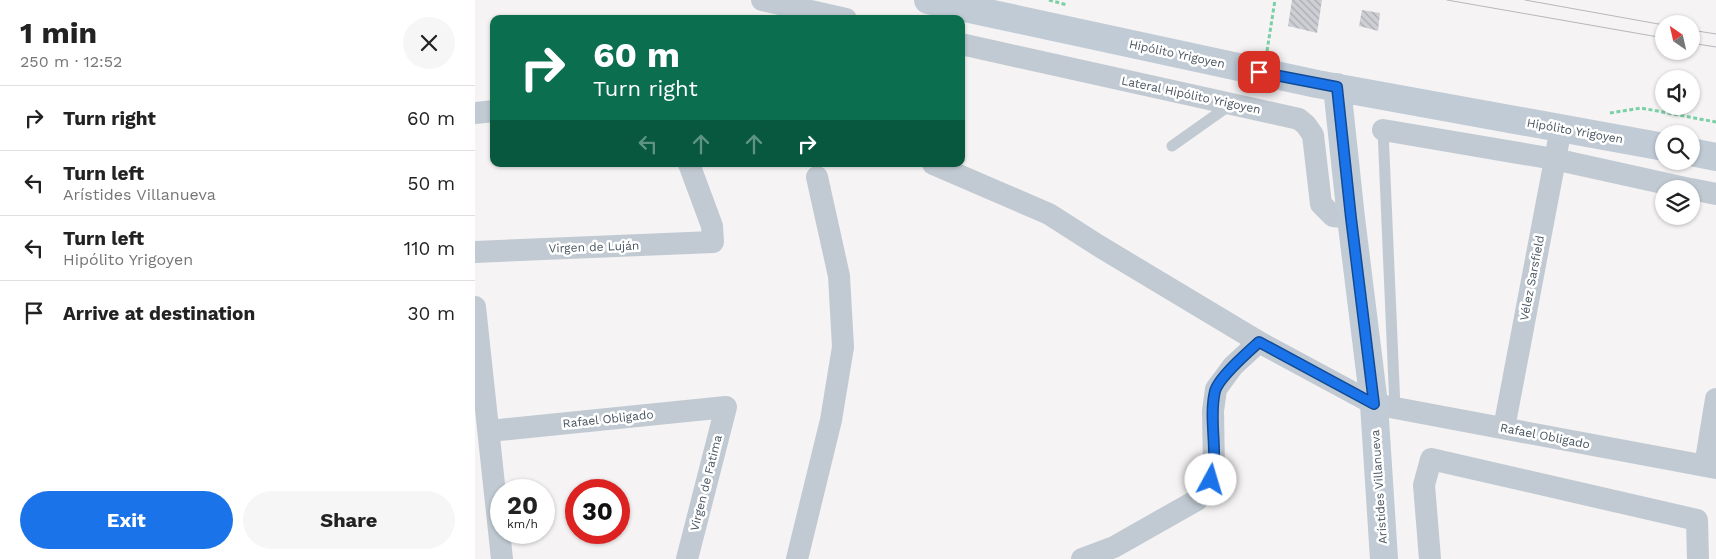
<!DOCTYPE html>
<html lang="en">
<head>
<meta charset="utf-8">
<style>
	body { margin:0; font-family:"Work Sans",sans-serif; background:#f6f6f6; color:#222; height:100vh; display:flex; flex-direction:column; font-size:19px; white-space:nowrap }
	* { box-sizing:border-box; margin:0 }
	p { font-size:16px; color:#767676 }
	.icon { flex:none; width:28px; height:28px; fill:none; stroke:currentColor; stroke-width:2; stroke-linecap:round; stroke-linejoin:round }
	.map { position:relative; flex:1; overflow:hidden }
	.panel { display:flex; flex-direction:column; background:#fff; width:475px }
	.panel>* { flex:none }
	.banner { position:absolute; left:15px; top:15px; width:475px; height:152px; border-radius:10px; box-shadow:0 1px 4px #0004; background:#0b6e4f; color:#fff; overflow:hidden }
	.needle { width:32px; rotate:326deg }
	.controls { position:absolute; left:1180px; top:15px; display:grid; gap:10px }
	.controls a { display:grid; place-items:center; width:45px; height:45px; border-radius:50%; background:#fff; box-shadow:0 1px 4px #0004; font-size:25px }
	.speed { position:absolute; left:15px; top:479px; display:flex; gap:10px; font-size:25px; font-weight:700; text-align:center }
	.speed>* { display:grid; place-content:center; width:65px; height:65px; border-radius:50%; background:#fff; box-shadow:0 1px 4px #0004; line-height:1 }
	.speed small { font-size:12px; font-weight:400 }
	.speed .limit { border:8px solid #d22; background:#fff; color:#111 }
	.pin { position:absolute; display:grid; place-items:center; width:42px; height:42px; color:#fff; margin:-21px; border-radius:10px; box-shadow:0 2px 8px #0006 }
	.me { position:absolute; width:55px; margin:-28px; rotate:6deg; stroke-linejoin:round; filter:drop-shadow(0 0 4px #0008) }
	.turn { display:flex; align-items:center; gap:18px; height:105px; padding:0 20px; font-size:22px }
	.turn .icon { width:65px; height:65px; stroke-width:2.5 }
	.turn b { display:block; font-size:35px; line-height:42px }
	.lanes { display:flex; align-items:center; height:48px; padding:0 20px; background:#0003; justify-content:center; gap:25px; direction:ltr }
	.lanes .off { opacity:.35 }
	.round { display:grid; place-items:center; flex:none; width:52px; height:52px; border-radius:26px; background:#f6f6f6 }
	.summary { display:flex; align-items:center; justify-content:space-between; height:85px; padding:0 20px }
	h1 { font-size:30px; font-weight:700; line-height:38px }
	.primary-button { display:flex; gap:10px; margin-top:auto; padding:10px 20px }
	.primary-button a { flex:1; height:58px; border-radius:30px; background:#1a73e8; color:#fff; font-size:20px; font-weight:700; line-height:58px; text-align:center }
	.primary-button a+a { background:#f6f6f6; color:#222 }
	ul { padding:0; list-style:none }
	li { display:flex; align-items:center; gap:15px; height:65px; padding:0 20px; border-top:1px solid #e0e0e0 }
	li div { flex:1 }
	li b { display:block; font-size:19px }
	li em { font-style:normal }
	main { display:flex; flex:1; min-height:0 }
	.map>svg:first-child { display:block }
	.building { fill:url(#building-back-hatch) }
	.lines { fill:none; stroke-linecap:round; stroke-linejoin:round }
	.path { stroke:#7ad0a6; stroke-width:3; stroke-dasharray:4 2.5; stroke-linecap:butt }
	.lane { stroke:#c1cad2; stroke-width:11 }
	.street { stroke:#c1cad2; stroke-width:22 }
	.secondary { stroke:#c1cbd6; stroke-width:28 }
	.tram { stroke:#b5b8bd; stroke-width:1 }
	.route-casing { stroke:#114b97; stroke-width:12 }
	.route { stroke:#1a73e8; stroke-width:9 }
	.labels { text-anchor:middle; stroke-width:5; stroke-linejoin:round; paint-order:stroke }
	.street-label { font-size:12px; fill:#4a5661; stroke:#fff }
</style>
</head>
<body>
<main>
<section class="panel">
<div class="summary"><div><h1>1 min</h1><p>250 m · 12:52</p></div><a class="round"><svg class="icon" aria-label="close" viewBox="0 0 24 24"><path d="M6 6l12 12M18 6L6 18"/></svg></a></div>
<ul>
<li><svg class="icon" aria-label="right" viewBox="0 0 24 24"><path d="M7 20v-9h11M14 6l5 5-5 5"/></svg><div><b>Turn right</b></div><em>60 m</em></li>
<li><svg class="icon" aria-label="left" viewBox="0 0 24 24"><path d="M17 20v-9H6M10 6l-5 5 5 5"/></svg><div><b>Turn left</b><p>Arístides Villanueva</p></div><em>50 m</em></li>
<li><svg class="icon" aria-label="left" viewBox="0 0 24 24"><path d="M17 20v-9H6M10 6l-5 5 5 5"/></svg><div><b>Turn left</b><p>Hipólito Yrigoyen</p></div><em>110 m</em></li>
<li><svg class="icon" aria-label="arrive" viewBox="0 0 24 24"><path d="M6 21V4h12l-3 4 3 4H6"/></svg><div><b>Arrive at destination</b></div><em>30 m</em></li>
</ul>
<div class="primary-button"><a>Exit</a><a>Share</a></div>
</section>
<div class="map">
<svg width="1241" height="559" viewBox="0 0 1241 559">
	<defs>
		<pattern id="building-back-hatch" width="6" height="6" patternUnits="userSpaceOnUse" patternTransform="scale(1.25)"><rect width="6" height="6" fill="#cdcfd5"/><path d="M-1 5l2 2M0 0l6 6M5-1l2 2" fill="none" stroke="#a8abb0"/></pattern>
	</defs>
	<rect width="100%" height="100%" fill="#f5f3f3"/>
	<path class="building" d="M817,0H847L842,33L813,26Z
		M887,10L905,13L903,31L884,26Z"/>
	<g class="lines">
		<path class="path" d="M574,0L592,5
			M792,51L800,0
			M1135,113L1166,108L1241,122"/>
		<path class="lane" d="M908,130L920,408
			M697,146L755,105"/>
		<path class="street" d="M287,0L371,19
			M486,44L824,119L831,125L838,135L846,204L858,216L876,218
			M0,113L19,111
			M908,130L1079,159L1215,189
			M458,164L574,214L624,246L784,342L899,404L1241,468
			M1216,189L1241,194
			M0,252L238,242L237,226L214,164
			M0,307L27,559
			M1029,428L1086,128
			M14,431L251,407L212,559
			M1230,466L1241,399
			M322,559L356,420L368,347L364,276L342,177
			M607,559L639,547L722,500L736,480L739,468L738,411L741,389L758,366L784,342
			M955,559L949,485L956,459L1222,520L1223,559"/>
		<path class="secondary" d="M453,0L842,84L1189,147
			M862,87L876,218L899,404L909,559
			M1216,152L1241,157"/>
		<path class="tram" d="M972,0L1189,38
			M1050,0L1189,25
			M1216,30L1241,34
			M1216,43L1241,47"/>
	</g>
	<g class="lines">
		<defs>
			<path id="route" d="M736,480C744,451 733,420 740,391C744,377 773,352 784,342L899,404L876,218L862,87L784,72"/>
		</defs>
		<use href="#route" class="route-casing"/>
		<use href="#route" class="route"/>
	</g>
	<g class="labels">
		<g class="street-label">
			<text transform="translate(702 54) rotate(12)" y="4">Hipólito Yrigoyen</text>
			<text transform="translate(716 95) rotate(12)" y="4">Lateral Hipólito Yrigoyen</text>
			<text transform="translate(1100 131) rotate(10)" y="4">Hipólito Yrigoyen</text>
			<text transform="translate(119 247) rotate(-2)" y="4">Virgen de Luján</text>
			<text transform="translate(1057 278) rotate(-79)" y="4">Vélez Sarsfield</text>
			<text transform="translate(133 419) rotate(-6)" y="4">Rafael Obligado</text>
			<text transform="translate(1070 436) rotate(11)" y="4">Rafael Obligado</text>
			<text transform="translate(231 483) rotate(-76)" y="4">Virgen de Fatima</text>
			<text transform="translate(904 487) rotate(-94)" y="4">Arístides Villanueva</text>
		</g>
	</g>
</svg>
<div class="controls">
<a><svg class="needle" viewBox="-14 -14 28 28"><path d="M0-13l5 13h-10z" fill="#e53935"/><path d="M0 13l5-13h-10z" fill="#767676"/></svg></a>
<a><svg class="icon" aria-label="sound" viewBox="0 0 24 24"><path d="M4 9h4l5-4v14l-5-4H4zM17 9q2 3 0 6"/></svg></a>
<a><svg class="icon" aria-label="search" viewBox="0 0 24 24"><circle cx="10" cy="10" r="6"/><path d="M15 15l6 6"/></svg></a>
<a><svg class="icon" aria-label="layers" viewBox="0 0 24 24"><path d="M12 4l9 5-9 5-9-5zM3 14l9 5 9-5"/></svg></a>
</div>
<div class="speed"><div>20<small>km/h</small></div><div class="limit">30</div></div>
<div class="pin" style="left:784px;top:72px;background:#d93025"><svg class="icon" aria-label="arrive" viewBox="0 0 24 24"><path d="M6 21V4h12l-3 4 3 4H6"/></svg></div>
<svg class="me" style="left:736px;top:480px" viewBox="-20 -20 40 40"><circle r="19" fill="#fff"/><path d="M0-13L10 11 0 6-10 11z" fill="#1a73e8"/></svg>
<div class="banner">
<div class="turn"><svg class="icon" aria-label="right" viewBox="0 0 24 24"><path d="M7 20v-9h11M14 6l5 5-5 5"/></svg><div><b>60 m</b>Turn right</div></div>
<div class="lanes"><svg class="icon off" aria-label="left" viewBox="0 0 24 24"><path d="M17 20v-9H6M10 6l-5 5 5 5"/></svg><svg class="icon off" aria-label="ahead" viewBox="0 0 24 24"><path d="M12 20V5M6 11l6-6 6 6"/></svg><svg class="icon off" aria-label="ahead" viewBox="0 0 24 24"><path d="M12 20V5M6 11l6-6 6 6"/></svg><svg class="icon" aria-label="right" viewBox="0 0 24 24"><path d="M7 20v-9h11M14 6l5 5-5 5"/></svg></div>
</div>
</div>
</main>
</body>
</html>
